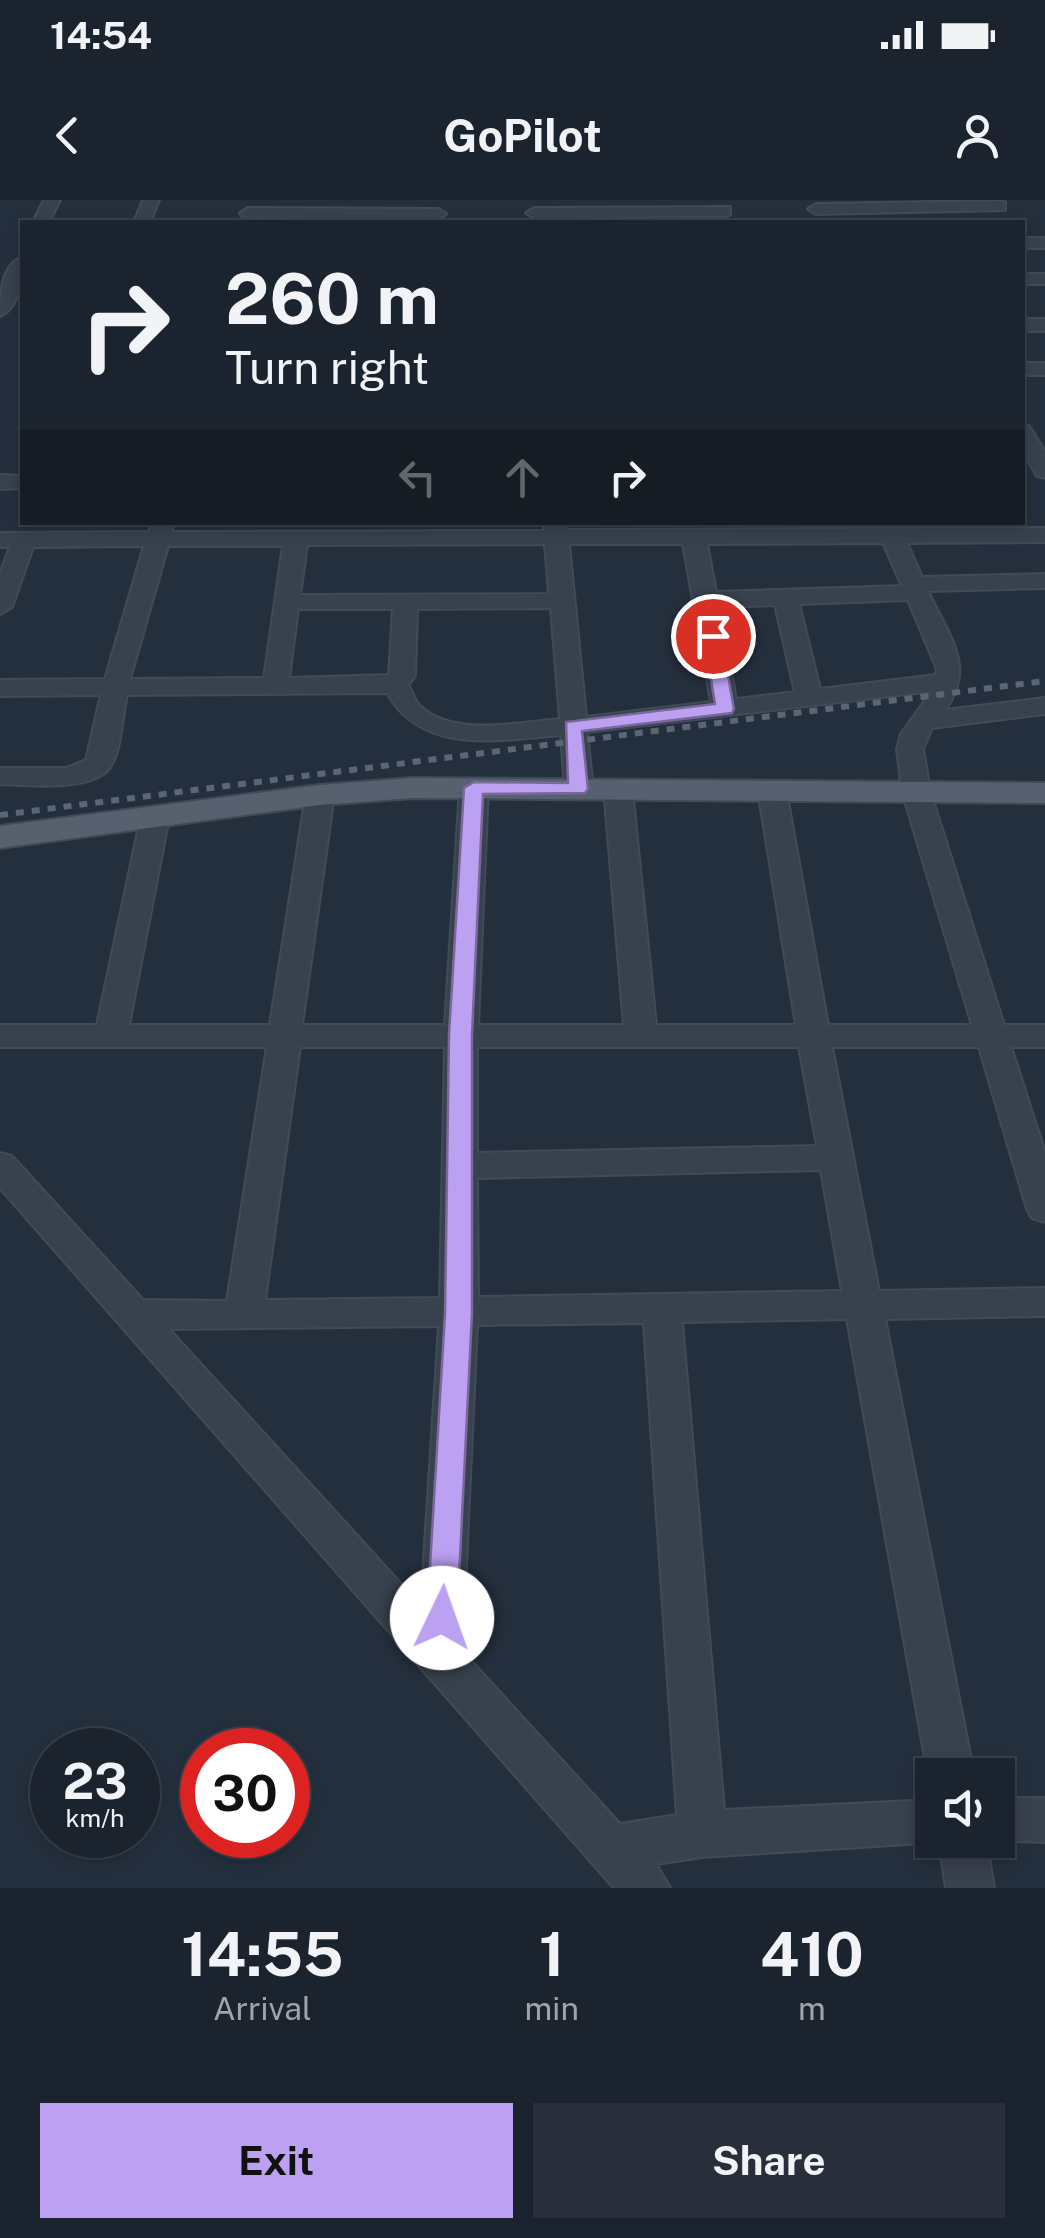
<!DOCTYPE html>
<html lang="en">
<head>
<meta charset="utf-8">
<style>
	body { margin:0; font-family:"Public Sans",sans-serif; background:#282f3a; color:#f1f3f6; height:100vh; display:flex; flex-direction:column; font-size:38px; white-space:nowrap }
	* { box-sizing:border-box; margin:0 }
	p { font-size:32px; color:#a0a4aa }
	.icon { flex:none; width:55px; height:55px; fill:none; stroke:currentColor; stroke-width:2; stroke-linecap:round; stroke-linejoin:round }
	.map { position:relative; height:1688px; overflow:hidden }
	.sheet { display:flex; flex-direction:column; background:#1b232e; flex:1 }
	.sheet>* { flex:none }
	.banner { position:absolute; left:20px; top:20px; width:1005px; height:305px; border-radius:0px; box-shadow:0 5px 15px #0003,0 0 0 2px #39404a; background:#1b232e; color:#f1f3f6; overflow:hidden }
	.buttons { position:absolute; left:915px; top:1558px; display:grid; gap:20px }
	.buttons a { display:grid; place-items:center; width:100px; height:100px; border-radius:0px; background:#1b232e; box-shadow:0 5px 15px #0003,0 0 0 2px #39404a; font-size:50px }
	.speed { position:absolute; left:30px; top:1528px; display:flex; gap:20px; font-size:50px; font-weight:700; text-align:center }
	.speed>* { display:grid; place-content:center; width:130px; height:130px; border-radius:50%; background:#1b232e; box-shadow:0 5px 15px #0003,0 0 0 2px #39404a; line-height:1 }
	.speed small { font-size:25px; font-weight:400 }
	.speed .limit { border:15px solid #d22; background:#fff; color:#111 }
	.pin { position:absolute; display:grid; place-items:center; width:85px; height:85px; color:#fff; margin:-42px; border:5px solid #fff; border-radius:50%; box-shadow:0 2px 10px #0007 }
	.me { position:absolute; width:110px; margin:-55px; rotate:3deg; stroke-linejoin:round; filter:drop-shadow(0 0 8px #0008) }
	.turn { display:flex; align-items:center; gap:35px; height:210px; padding:0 40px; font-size:45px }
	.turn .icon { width:130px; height:130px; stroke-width:2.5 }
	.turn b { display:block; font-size:70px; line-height:85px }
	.lanes { display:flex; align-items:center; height:95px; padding:0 40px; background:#0003; justify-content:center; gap:50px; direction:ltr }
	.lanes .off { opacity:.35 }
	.eta { display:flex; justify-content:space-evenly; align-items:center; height:170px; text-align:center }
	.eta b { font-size:60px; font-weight:700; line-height:70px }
	.primary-button { display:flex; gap:20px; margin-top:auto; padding:20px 40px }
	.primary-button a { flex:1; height:115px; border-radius:0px; background:#bca0f2; color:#111; font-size:40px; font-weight:700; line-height:115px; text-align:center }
	.primary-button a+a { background:#282f3a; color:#f1f3f6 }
	.status { display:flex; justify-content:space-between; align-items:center; height:70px; padding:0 50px; background:#1b232e; direction:ltr }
	.status svg { height:28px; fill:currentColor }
	header { display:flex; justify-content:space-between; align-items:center; height:130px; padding:0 40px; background:#1b232e; font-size:45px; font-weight:700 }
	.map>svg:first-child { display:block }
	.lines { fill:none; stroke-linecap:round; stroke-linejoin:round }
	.minor-casing { stroke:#414a57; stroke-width:4 }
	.major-casing { stroke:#414a57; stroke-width:4 }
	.minor { fill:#38414e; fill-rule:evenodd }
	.major { fill:#56606e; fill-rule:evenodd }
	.rail { stroke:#5a6575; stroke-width:6; stroke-dasharray:8 8; stroke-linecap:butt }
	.route { fill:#bca0f2; stroke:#7a689d; stroke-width:2.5 }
</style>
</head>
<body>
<div class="status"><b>14:54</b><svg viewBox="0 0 49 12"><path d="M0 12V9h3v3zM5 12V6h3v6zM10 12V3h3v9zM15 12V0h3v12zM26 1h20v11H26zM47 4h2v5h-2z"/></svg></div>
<header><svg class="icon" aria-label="back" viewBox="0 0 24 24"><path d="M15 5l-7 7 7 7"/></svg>GoPilot<svg class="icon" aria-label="person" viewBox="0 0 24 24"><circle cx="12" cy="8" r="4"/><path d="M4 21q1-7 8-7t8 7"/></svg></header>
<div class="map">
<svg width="1045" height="1688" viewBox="0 0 1045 1688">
	<rect width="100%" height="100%" fill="#242f3e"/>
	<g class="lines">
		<defs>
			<path id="minor" d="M44,0H60L49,22H33Z
				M143,0H159L150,22H134Z
				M999,1L1005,2V10L816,14L808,9L816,4Z
				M730,7V15L724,16L534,18L526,13L534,8Z
				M248,8L438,9L446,14L438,19L242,17L240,13Z
				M1022,38H1045V48H1022Z
				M22,57C23,75 20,108 0,116C0,96 1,65 22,57Z
				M1022,74H1045V84H1022Z
				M1022,119H1045V131H1022Z
				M1022,163H1045V175H1022Z
				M1022,224L1029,226L1045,252V278L1037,276L1022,250Z
				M0,275L22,276V288L0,289Z
				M152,322H174L171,332L544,331V322H566L567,330L1045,328V342L907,343L922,377L1045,374V388L928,391C948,435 977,467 945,510L1045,498V514L932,528L923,549L930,591L1004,825H1045V847H1011L1045,953V1022L1032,1018L1027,1009L979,847H832L879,1091L1045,1088V1116L885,1119L974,1575H932V1585L928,1575L847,1119L682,1122L724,1610L932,1600V1640H986L994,1688H946L939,1642L702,1657L656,1664L670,1688H614L0,988V953L12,956L143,1100L227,1101L267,847H0V825H97L141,617L145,611H165L169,617L129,825H270L306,595L320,587L334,595L302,825H445L460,588L474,580L488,588L478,825H624L604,589L618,581L632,589L656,825H796L758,590L772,582L786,590L828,825H972L902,591L897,549L901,534L932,491L587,532L593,589L579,597L565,589L561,535C499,540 423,556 387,493L127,495C122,516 122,545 112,564C99,593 26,585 0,584V568H66L86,560L101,495L0,496V480L105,479L144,346L33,347L12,407L0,414V374L10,347H0V333L149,332ZM883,343L902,386L716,392L707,344ZM545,344L549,394L300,395L307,345ZM569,344H683L711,502L586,517ZM168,346H283L264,478L130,479ZM908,400L937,469L936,475L820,489L799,404ZM775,405L795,492L736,499L719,407ZM551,408L560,519C519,522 454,538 420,506C415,501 412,491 408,485L415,476L417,409ZM298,409H393L389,475L289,478ZM300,847H445L440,1098L265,1100ZM477,847H799L817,946L477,953ZM821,970L842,1091L478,1097L477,978ZM644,1123L677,1615L620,1624L462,1451L477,1125ZM439,1126L421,1406L169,1129Z
				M998,1598H1045V1642L992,1640H998Z"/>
			<path id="major" d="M412,578L1045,583V603L412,598L320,605L0,648V626L320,585Z"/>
		</defs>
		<use href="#minor" class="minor-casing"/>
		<use href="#major" class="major-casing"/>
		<use href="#minor" class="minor"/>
		<use href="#major" class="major"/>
		<path class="rail" d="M0,615L1045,481"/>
	</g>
	<path class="route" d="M713,431L721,436L734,509L732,513L582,531L588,589L585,593L483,594L472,835V1113L457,1418L452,1428L442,1432L431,1428L427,1418L445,1113L449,835L464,588L474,582L568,583L566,522L715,504L704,436Z"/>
</svg>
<div class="buttons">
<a><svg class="icon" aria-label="sound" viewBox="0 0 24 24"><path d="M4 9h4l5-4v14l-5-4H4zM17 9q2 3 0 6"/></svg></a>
</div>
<div class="speed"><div>23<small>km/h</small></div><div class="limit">30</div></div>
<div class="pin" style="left:713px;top:436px;background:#d93025"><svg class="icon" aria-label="arrive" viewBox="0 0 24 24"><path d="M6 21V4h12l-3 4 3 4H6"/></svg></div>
<svg class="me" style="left:442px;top:1418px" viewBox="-20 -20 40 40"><circle r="19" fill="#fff"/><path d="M0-13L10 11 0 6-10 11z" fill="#bca0f2"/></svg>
<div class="banner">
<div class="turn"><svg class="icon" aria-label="right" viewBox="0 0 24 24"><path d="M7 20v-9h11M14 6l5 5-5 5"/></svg><div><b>260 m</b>Turn right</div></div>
<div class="lanes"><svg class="icon off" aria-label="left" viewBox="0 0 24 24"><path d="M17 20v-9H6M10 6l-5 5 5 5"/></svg><svg class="icon off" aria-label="ahead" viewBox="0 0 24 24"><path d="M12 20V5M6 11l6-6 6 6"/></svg><svg class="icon" aria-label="right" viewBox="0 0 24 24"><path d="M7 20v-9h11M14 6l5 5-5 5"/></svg></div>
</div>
</div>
<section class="sheet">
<div class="eta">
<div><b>14:55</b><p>Arrival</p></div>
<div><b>1</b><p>min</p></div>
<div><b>410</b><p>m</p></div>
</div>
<div class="primary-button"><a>Exit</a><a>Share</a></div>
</section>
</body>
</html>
